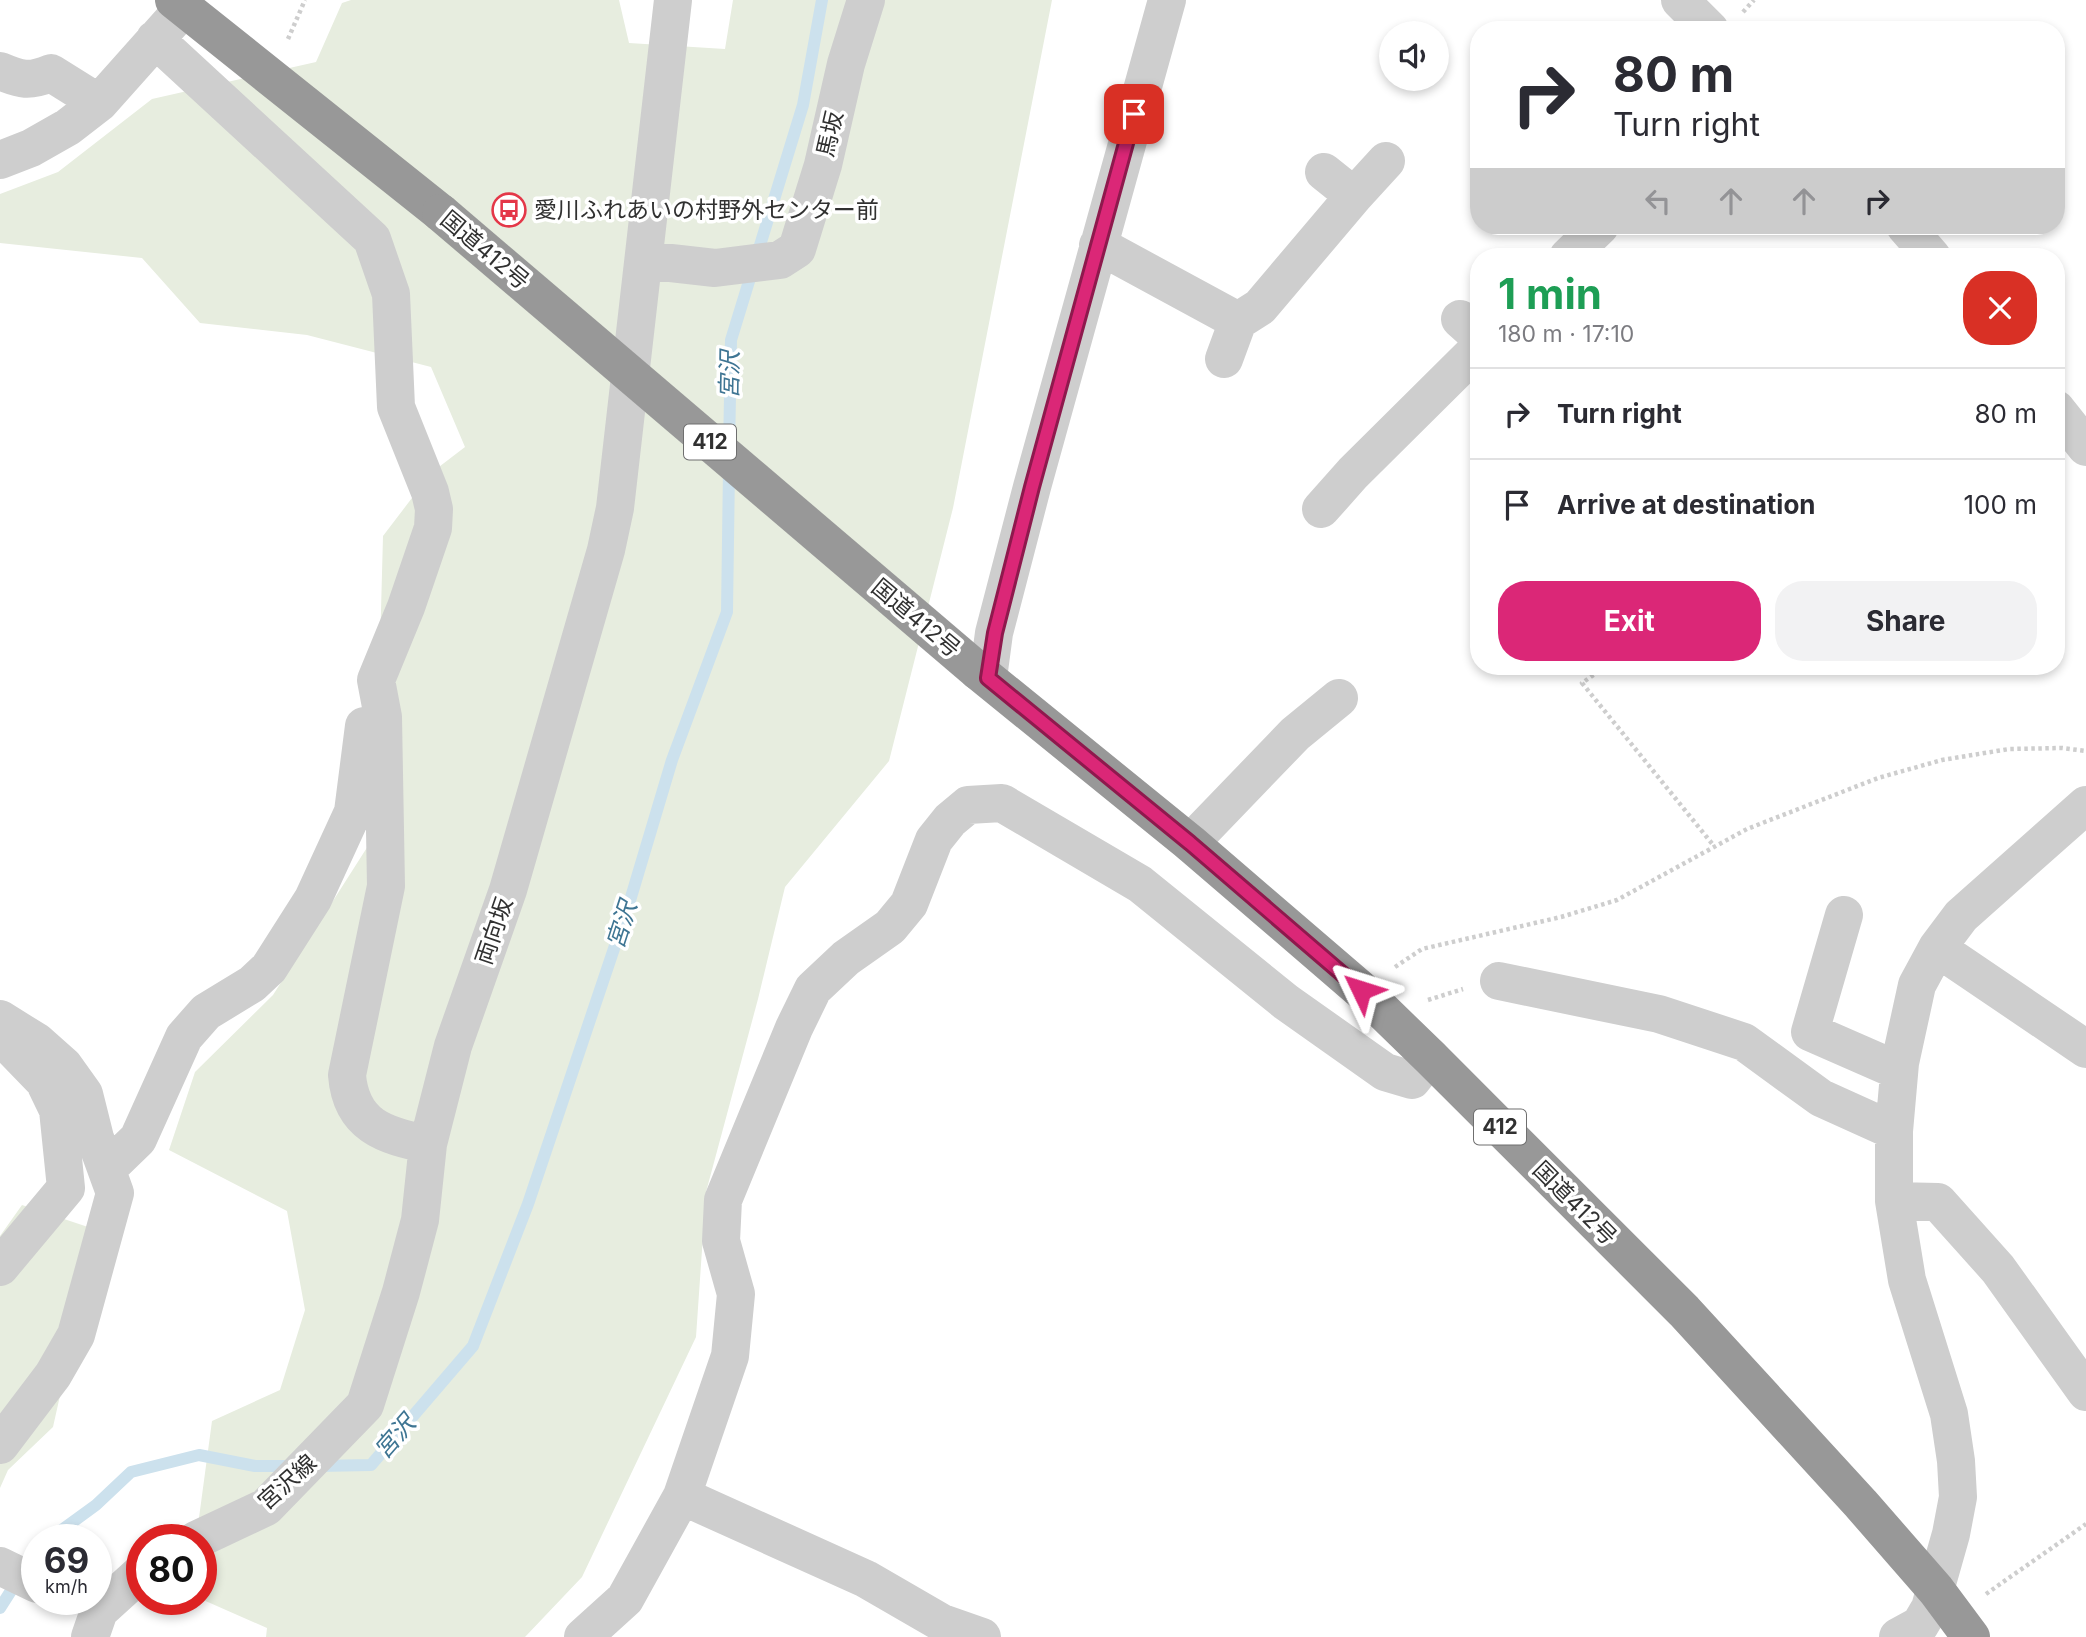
<!DOCTYPE html>
<html lang="en">
<head>
<meta charset="utf-8">
<style>
	body { margin:0; font-family:Inter,"Noto Sans JP",sans-serif; background:#f2f2f3; color:#2b2b33; height:100vh; display:flex; flex-direction:column; font-size:26px; white-space:nowrap }
	* { box-sizing:border-box; margin:0 }
	p { font-size:23px; color:#7c7c81 }
	.icon { flex:none; width:38px; height:38px; fill:none; stroke:currentColor; stroke-width:2; stroke-linecap:round; stroke-linejoin:round }
	.map { position:relative; flex:1; overflow:hidden }
	.sheet { position:absolute; left:1470px; top:248px; width:595px; height:427px; display:flex; flex-direction:column; background:#fff; border-radius:28px; box-shadow:0 4px 10px #0003 }
	.sheet>* { flex:none }
	.top-card { position:absolute; left:1470px; top:21px; width:595px; height:214px; border-radius:28px; box-shadow:0 4px 10px #0003; background:#fff; color:#2b2b33; overflow:hidden }
	.buttons { position:absolute; left:1379px; top:21px; display:grid; gap:14px }
	.buttons a { display:grid; place-items:center; width:70px; height:70px; border-radius:50%; background:#fff; box-shadow:0 4px 10px #0003; font-size:35px }
	.speed { position:absolute; left:21px; top:1524px; display:flex; gap:14px; font-size:35px; font-weight:700; text-align:center }
	.speed>* { display:grid; place-content:center; width:91px; height:91px; border-radius:50%; background:#fff; box-shadow:0 4px 10px #0003; line-height:1 }
	.speed small { font-size:18px; font-weight:400 }
	.speed .limit { border:10px solid #d22; background:#fff; color:#111 }
	.pin { position:absolute; display:grid; place-items:center; width:60px; height:60px; color:#fff; margin:-30px; border-radius:14px; box-shadow:0 4px 10px #0006 }
	.me { position:absolute; width:77px; margin:-38px; rotate:311deg; stroke-linejoin:round; filter:drop-shadow(0 0 5px #0008) }
	.turn { display:flex; align-items:center; gap:24px; height:147px; padding:0 28px; font-size:32px }
	.turn .icon { width:91px; height:91px; stroke-width:2.5 }
	.turn b { display:block; font-size:49px; line-height:60px }
	.lanes { display:flex; align-items:center; height:66px; padding:0 28px; background:#0003; justify-content:center; gap:35px; direction:ltr }
	.lanes .off { opacity:.35 }
	.round { display:grid; place-items:center; flex:none; width:74px; height:74px; border-radius:28px; background:#f2f2f3 }
	.overview { display:flex; align-items:center; justify-content:space-between; height:119px; padding:0 28px }
	h1 { font-size:42px; font-weight:700; line-height:52px; color:#1e9e55 }
	.button { display:flex; gap:14px; margin-top:auto; padding:14px 28px }
	.button a { flex:1; height:80px; border-radius:28px; background:#db2777; color:#fff; font-size:28px; font-weight:700; line-height:80px; text-align:center }
	.button a+a { background:#f2f2f3; color:#2b2b33 }
	ul { padding:0; list-style:none }
	li { display:flex; align-items:center; gap:21px; height:91px; padding:0 28px; border-top:2px solid #e1e1e2 }
	li div { flex:1 }
	li b { display:block; font-size:26px }
	li em { font-style:normal }
	.map>svg:first-child { display:block }
	.green { fill:#e7eddf }
	.lines { fill:none; stroke-linecap:round; stroke-linejoin:round }
	.stream { stroke:#cce1ed; stroke-width:12 }
	.path { stroke:#cecece; stroke-width:4.5; stroke-dasharray:3.5 3.5; stroke-linecap:butt }
	.minor { stroke:#cecece; stroke-width:38 }
	.highway { stroke:#989898; stroke-width:38 }
	.highway-bridge { stroke:#989898; stroke-width:38 }
	.route-casing { stroke:#8e194d; stroke-width:18 }
	.route { stroke:#db2777; stroke-width:12 }
	.labels { text-anchor:middle; stroke-width:7; stroke-linejoin:round; paint-order:stroke }
	.shield { fill:#fff; stroke:#6f6f6f; stroke-width:2 }
	.shield-label { font-size:21px; font-weight:bold; fill:#313131 }
	.street-label { font-size:23px; fill:#313131; stroke:#fff }
	.poi-label { font-size:23px; fill:#313131; stroke:#fff; text-anchor:start }
	.water-label { font-size:24px; font-style:italic; fill:#3e7593; stroke:#fff }
</style>
</head>
<body>
<div class="map">
<svg width="2086" height="1637" viewBox="0 0 2086 1637">
	<rect width="100%" height="100%" fill="#fff"/>
	<path class="green" d="M351,0H619L629,43L725,49L733,0H1052L953,508L889,761L785,887L758,999L706,1192L696,1337L582,1577L525,1637H266L267,1628L201,1599V1540H196L212,1421L280,1390L305,1310L287,1211L169,1150L195,1072L273,995L375,835L383,536L431,473L465,447L431,367L307,335L200,323L142,258L0,243V194L58,172L152,99L316,62L342,3Z
		M22,1205L97,1230L53,1427L8,1470L0,1488V1236Z"/>
	<g class="lines">
		<path class="stream" d="M729,451L731,340L803,105L822,0
			M318,1466L371,1465L473,1346L528,1204L629,904L672,760L727,612L729,469
			M48,1540L96,1505L131,1472L199,1455L255,1466H293
			M0,1608L37,1550"/>
		<path class="path" d="M1743,12L1754,0
			M288,39L305,0
			M1605,667L1582,683L1714,846
			M1395,967L1422,949L1561,917L1617,900L1747,829L1878,778L1942,760L2009,749L2062,748L2086,751
			M1428,1000L1463,989
			M1986,1594L2086,1524"/>
		<path class="minor" d="M1680,0L1710,30
			M155,39L372,239L391,294L396,407L430,492L434,509L433,528L406,607L376,680L383,717L386,886L347,1075C351,1125 384,1136 428,1144
			M0,71C21,80 29,82 51,73L99,103
			M0,160L31,148L68,127L99,103L173,20
			M1324,172L1354,196
			M1905,226L1932,257
			M1098,245L1238,321L1260,307L1354,196L1386,161
			M1568,257L1600,226
			M644,260L715,268L780,260L797,249L823,165L846,64L866,0
			M1460,319L1479,336
			M1224,359L1238,321
			M2056,409L2086,447
			M1321,509L1353,473L1479,348
			M988,678L994,633L1032,487L1167,0
			M1190,843L1295,734L1339,698
			M1844,915L1810,1032L1899,1071
			M1937,948L2086,1049
			M1499,981L1659,1014L1744,1042L1821,1098L1894,1131
			M0,1019L37,1042L64,1066L84,1094L95,1138L115,1193L76,1335L53,1375L0,1445
			M107,1169L138,1139L184,1037L206,1012L252,984L269,968L313,899L353,812L364,726
			M1894,1201L1938,1202L1998,1269L2086,1392
			M0,1267L66,1188L58,1110L44,1081L14,1050
			M682,1496L866,1579L942,1623L982,1637
			M196,1540L266,1507L365,1405L401,1292L420,1220L428,1144L453,1046L508,890L606,550L615,508L673,0
			M0,1566L37,1584
			M90,1637L99,1611L142,1572
			M583,1637L625,1599L682,1496L730,1356L736,1294L721,1241L723,1200L794,1028L813,989L846,958L890,927L909,904L934,840L950,820L968,805L1002,803L1140,884L1286,1002L1385,1072L1412,1080L1430,1057
			M1898,1637L1920,1625L1930,1608L1951,1534L1958,1497L1956,1461L1949,1414L1907,1280L1894,1201V1131L1900,1063L1917,985L1937,948L1961,916L2086,805"/>
		<path class="highway" d="M174,0L441,213
			M978,671L1190,843L1361,990L1430,1057L1684,1311L1861,1504L1936,1590L1971,1637"/>
		<path class="highway-bridge" d="M441,213L978,671"/>
	</g>
	<g class="lines">
		<defs>
			<path id="route" d="M1134,114L1032,487L995,633L988,678L1190,843L1361,990"/>
		</defs>
		<use href="#route" class="route-casing"/>
		<use href="#route" class="route"/>
	</g>
	<defs>
		<symbol id="bus-ring" viewBox="-11 -11 22 22"><circle r="9.5" fill="#fff" stroke="#e43748" stroke-width="1.5"/><path d="M-5-6H5V4H4V6H2V4H-2V6H-4V4H-5ZM-3.5-4V0h7V-4ZM-3.5 1.2v1.5H-2V1.2ZM2 1.2v1.5H3.5V1.2Z" fill="#e43748"/></symbol>
	</defs>
	<g fill-rule="evenodd">
		<use href="#bus-ring" x="490" y="191" width="38" height="38"/>
	</g>
	<g class="labels">
		<g class="shield">
			<rect x="684" y="424.5" width="52" height="35" rx="5"/>
			<rect x="1474" y="1109.5" width="52" height="35" rx="5"/>
		</g>
		<g class="shield-label">
			<text x="710" y="449">412</text>
			<text x="1500" y="1134">412</text>
		</g>
		<g class="street-label">
			<text transform="translate(830 134) rotate(-77)" y="8">馬坂</text>
			<text transform="translate(485 250) rotate(40)" y="8">国道412号</text>
			<text transform="translate(916 618) rotate(40)" y="8">国道412号</text>
			<text transform="translate(494 931) rotate(-71)" y="8">両向坂</text>
			<text transform="translate(1575 1203) rotate(45)" y="8">国道412号</text>
			<text transform="translate(287 1482) rotate(-42)" y="8">宮沢線</text>
		</g>
		<g class="poi-label">
			<text x="534" y="218">愛川ふれあいの村野外センター前</text>
		</g>
		<g class="water-label">
			<text transform="translate(730 375) rotate(-89)" y="8">宮沢</text>
			<text transform="translate(622 925) rotate(-72)" y="8">宮沢</text>
			<text transform="translate(395 1437) rotate(-49)" y="8">宮沢</text>
		</g>
	</g>
</svg>
<div class="buttons">
<a><svg class="icon" aria-label="sound" viewBox="0 0 24 24"><path d="M4 9h4l5-4v14l-5-4H4zM17 9q2 3 0 6"/></svg></a>
</div>
<div class="speed"><div>69<small>km/h</small></div><div class="limit">80</div></div>
<div class="pin" style="left:1134px;top:114px;background:#d93025"><svg class="icon" aria-label="arrive" viewBox="0 0 24 24"><path d="M6 21V4h12l-3 4 3 4H6"/></svg></div>
<svg class="me" style="left:1361px;top:990px" viewBox="-20 -20 40 40"><path d="M0-17L14 15 0 8-14 15z" fill="#db2777" stroke="#fff" stroke-width="4"/></svg>
<div class="top-card">
<div class="turn"><svg class="icon" aria-label="right" viewBox="0 0 24 24"><path d="M7 20v-9h11M14 6l5 5-5 5"/></svg><div><b>80 m</b>Turn right</div></div>
<div class="lanes"><svg class="icon off" aria-label="left" viewBox="0 0 24 24"><path d="M17 20v-9H6M10 6l-5 5 5 5"/></svg><svg class="icon off" aria-label="ahead" viewBox="0 0 24 24"><path d="M12 20V5M6 11l6-6 6 6"/></svg><svg class="icon off" aria-label="ahead" viewBox="0 0 24 24"><path d="M12 20V5M6 11l6-6 6 6"/></svg><svg class="icon" aria-label="right" viewBox="0 0 24 24"><path d="M7 20v-9h11M14 6l5 5-5 5"/></svg></div>
</div>
<section class="sheet">
<div class="overview"><div><h1>1 min</h1><p>180 m · 17:10</p></div><a class="round" style="background:#d93025;color:#fff"><svg class="icon" aria-label="close" viewBox="0 0 24 24"><path d="M6 6l12 12M18 6L6 18"/></svg></a></div>
<ul>
<li><svg class="icon" aria-label="right" viewBox="0 0 24 24"><path d="M7 20v-9h11M14 6l5 5-5 5"/></svg><div><b>Turn right</b></div><em>80 m</em></li>
<li><svg class="icon" aria-label="arrive" viewBox="0 0 24 24"><path d="M6 21V4h12l-3 4 3 4H6"/></svg><div><b>Arrive at destination</b></div><em>100 m</em></li>
</ul>
<div class="button"><a>Exit</a><a>Share</a></div>
</section>
</div>
</body>
</html>
